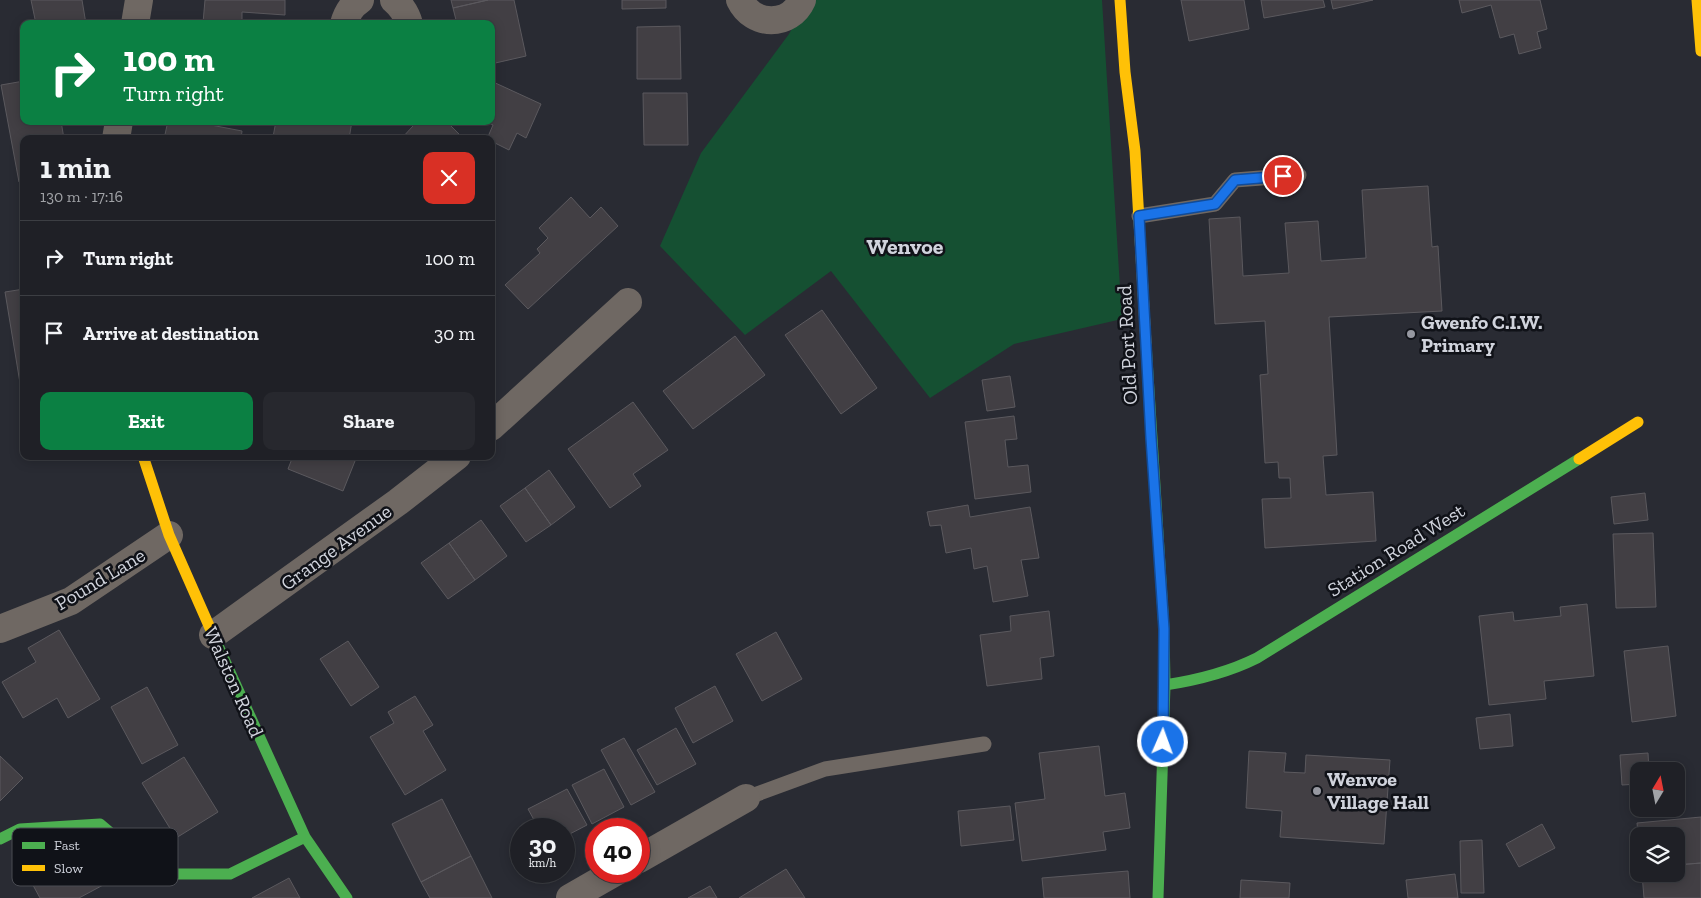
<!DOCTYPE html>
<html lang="en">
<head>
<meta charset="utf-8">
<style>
	body { margin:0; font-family:"Zilla Slab",serif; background:#27282e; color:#f1f3f6; height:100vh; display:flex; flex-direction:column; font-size:19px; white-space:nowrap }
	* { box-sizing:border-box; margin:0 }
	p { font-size:16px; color:#a1a3a7 }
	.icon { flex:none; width:28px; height:28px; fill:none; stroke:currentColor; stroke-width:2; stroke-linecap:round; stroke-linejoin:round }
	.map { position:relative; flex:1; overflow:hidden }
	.drawer { position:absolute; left:20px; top:135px; width:475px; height:325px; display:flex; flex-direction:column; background:#1f2026; border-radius:10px; box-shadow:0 2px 12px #0003,0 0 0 1px #3c3e43 }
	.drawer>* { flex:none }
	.hud { position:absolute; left:20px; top:20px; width:475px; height:105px; border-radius:10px; box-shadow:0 2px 12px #0003,0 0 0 1px #3c3e43; background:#0b8043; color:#fff; overflow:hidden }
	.needle { width:32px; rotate:10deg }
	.controls { position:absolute; left:1630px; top:762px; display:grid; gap:10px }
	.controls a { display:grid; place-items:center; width:55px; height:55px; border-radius:10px; background:#1f2026; box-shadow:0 2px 12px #0003,0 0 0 1px #3c3e43; font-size:25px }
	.speed { position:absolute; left:510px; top:818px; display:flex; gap:10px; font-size:25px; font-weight:700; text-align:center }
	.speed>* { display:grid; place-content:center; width:65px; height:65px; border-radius:50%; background:#1f2026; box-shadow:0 2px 12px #0003,0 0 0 1px #3c3e43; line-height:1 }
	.speed small { font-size:12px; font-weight:400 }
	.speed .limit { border:8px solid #d22; background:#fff; color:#111 }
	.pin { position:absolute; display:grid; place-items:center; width:42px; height:42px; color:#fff; margin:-21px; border:2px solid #fff; border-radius:50%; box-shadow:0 1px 5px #0007 }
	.me { position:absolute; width:55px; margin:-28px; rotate:2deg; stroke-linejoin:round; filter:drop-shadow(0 0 4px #0008) }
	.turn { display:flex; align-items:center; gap:18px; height:105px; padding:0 20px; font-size:22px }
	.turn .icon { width:65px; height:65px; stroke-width:2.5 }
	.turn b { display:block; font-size:35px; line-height:42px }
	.round { display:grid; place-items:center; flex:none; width:52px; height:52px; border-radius:10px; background:#27282e }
	.head { display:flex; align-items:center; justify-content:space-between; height:85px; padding:0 20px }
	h1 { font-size:30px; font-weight:700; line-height:38px }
	.action { display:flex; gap:10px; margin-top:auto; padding:10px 20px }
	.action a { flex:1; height:58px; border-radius:10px; background:#0b8043; color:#fff; font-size:20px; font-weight:700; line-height:58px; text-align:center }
	.action a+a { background:#27282e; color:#f1f3f6 }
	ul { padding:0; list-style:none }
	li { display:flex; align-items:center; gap:15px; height:75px; padding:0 20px; border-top:1px solid #3c3e43 }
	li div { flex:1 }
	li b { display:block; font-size:19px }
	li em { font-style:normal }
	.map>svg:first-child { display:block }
	.green { fill:#155032 }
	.building { fill:#423f44; stroke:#5b595e }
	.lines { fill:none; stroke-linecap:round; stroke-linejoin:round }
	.lane { stroke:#6f6863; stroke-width:15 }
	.street { stroke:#6f6863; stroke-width:28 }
	.fast { stroke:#4caf50; stroke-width:11 }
	.slow { stroke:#ffc107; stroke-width:11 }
	.route-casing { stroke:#114b97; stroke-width:12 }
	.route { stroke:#1a73e8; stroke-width:9 }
	.poi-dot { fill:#9698a1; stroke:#101218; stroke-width:2 }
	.labels { text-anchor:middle; stroke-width:5; stroke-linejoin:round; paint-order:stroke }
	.poi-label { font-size:20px; font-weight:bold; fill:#d0d3dc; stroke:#101218; text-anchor:start }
	.street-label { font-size:20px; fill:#d0d3dc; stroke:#101218 }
	.quarter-label { font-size:22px; font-weight:bold; fill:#d0d3dc; stroke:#101218 }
	.key { fill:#101218; stroke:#4a4c53; stroke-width:1 }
	.key-label { font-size:14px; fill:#d0d3dc }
</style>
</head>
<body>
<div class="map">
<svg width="1701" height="898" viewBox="0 0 1701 898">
	<rect width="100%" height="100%" fill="#292b33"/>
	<path class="green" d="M808,0H1102L1122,319L1014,344L930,398L831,271L745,335L660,246L701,153L789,34Z"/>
	<path class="building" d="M31,0H82L86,24H36Z
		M205,0H285V15L242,12V24L203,23Z
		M451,0H488L453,8Z
		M488,0H514L526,56L491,64V24H457L453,8Z
		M622,0H666V8L622,9Z
		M1181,0H1244L1249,29L1189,41Z
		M1261,0H1323L1325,7L1264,18Z
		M1331,0H1373L1333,9Z
		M1459,0H1540L1547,29L1537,32L1541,48L1519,54L1514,34L1500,38L1491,5L1462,13Z
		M680,26L681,79H637V27Z
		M24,81V121H61L64,139H24V181L19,182L1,85Z
		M491,81L541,104L526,138L517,133L509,150L491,141V139H487L493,125L485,121H491Z
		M643,93H687L688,145H644Z
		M168,121H190L242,131L241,139H164Z
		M276,121H352L349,139H282L273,137Z
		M408,121H446L464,139H401L413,126Z
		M1428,186L1432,247L1438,246L1442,311L1329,317L1337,455L1323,456L1326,495L1373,492L1376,541L1265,548L1262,499L1291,498L1290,478H1279L1278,462L1265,463L1260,375L1268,374L1265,321L1215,324L1209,219L1240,217L1243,276L1289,273L1285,223L1318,221L1321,261L1366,258L1362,190Z
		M20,192H24V257H21Z
		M571,197L590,218L601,207L618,226L528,309L505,285L540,253L537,249L548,238L539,228Z
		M24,289V382L20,383L5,292Z
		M822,310L877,388L841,414L785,335Z
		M735,336L765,375L693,429L663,391Z
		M1010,376L1015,407L987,411L982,380Z
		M633,402L668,450L633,474L641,486L610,508L568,449Z
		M1014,416L1017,439L1005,440L1008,467L1028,465L1031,492L975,499L965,422Z
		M293,456H357L343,491L288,469Z
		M549,470L575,507L551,525L525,488Z
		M525,488L551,525L526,542L500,506Z
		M1645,493L1648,520L1614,524L1611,497Z
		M968,505L970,517L1030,507L1039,558L1021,560L1028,596L993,602L987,566L974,569L971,548L946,553L941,525L930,526L927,512Z
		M481,520L507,556L475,580L449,543Z
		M1653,533L1656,607L1616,608L1613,534Z
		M449,543L475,580L448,599L421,563Z
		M1587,604L1594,676L1544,681L1546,699L1489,705L1479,616L1513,612L1514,621L1561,616L1560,607Z
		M1049,611L1054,656L1040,658L1042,679L987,686L980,635L1011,631L1010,616Z
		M59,630L100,699L68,718L57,698L23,718L2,682L36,662L28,648Z
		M776,632L802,679L762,701L736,654Z
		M348,641L379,687L351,706L320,659Z
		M1668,646L1676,716L1632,722L1624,651Z
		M715,686L733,721L693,743L675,708Z
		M147,687L178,745L142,764L111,707Z
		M415,696L433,725L423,731L446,770L405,795L370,737L394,723L388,712Z
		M1510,714L1513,746L1480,749L1476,718Z
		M676,728L696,764L657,785L637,750Z
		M624,738L655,792L631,805L601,750Z
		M1099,746L1105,796L1125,793L1130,828L1103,832L1106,850L1022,861L1015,803L1045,799L1039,753Z
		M1249,751L1286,753L1284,772L1305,773L1306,755L1390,760L1384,844L1280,837L1282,811L1246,808Z
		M1648,753L1649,771H1639V784L1622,785L1620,755Z
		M0,756L23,778L0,801Z
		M184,757L218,812L176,838L142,783Z
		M604,769L624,807L592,824L572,785Z
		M567,789L587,825L564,837V829H539L528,809Z
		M442,799L471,856L421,882L392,824Z
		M1010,806L1014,840L961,846L958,811Z
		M1701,817V863L1676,865V836H1639V842L1637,823Z
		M1542,824L1555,848L1519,867L1506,844Z
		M1482,840L1484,893H1461L1460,841Z
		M85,846L105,884L79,898H40L28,876Z
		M471,856L492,898H430L421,882Z
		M1701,863V898H1644L1642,874H1676V865Z
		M786,869L805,898H739Z
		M1128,871L1130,898H1044L1042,878Z
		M1455,874L1458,898H1408L1406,880Z
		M289,878L300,898H252Z
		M1241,880L1290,883L1289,898H1240Z
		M710,886L717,898H688Z"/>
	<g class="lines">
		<path class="lane" d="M1139,216L1215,204L1235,180L1299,175
			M746,798L825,769L984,744"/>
		<path class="street" d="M394,0C402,7 406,13 409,24
			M740,0C753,27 790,27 802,0
			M135,24L139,0
			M344,24C347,13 351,6 360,0
			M116,139L119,121
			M491,427L628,302
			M0,629L71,601L169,535
			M213,635L398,502L457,456
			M639,859L746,798
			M570,898L617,871"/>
		<path class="fast" d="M1146,343L1164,629L1165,685L1158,898
			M210,628L305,837L347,898
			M1165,685C1198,680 1227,673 1257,658L1579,459
			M0,839L20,829L100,824L159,874H230L305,837"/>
		<path class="slow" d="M1120,0L1125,72L1135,151L1146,343
			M1697,0L1701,51
			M143,456L169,535L210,628
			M1579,459L1638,422"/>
	</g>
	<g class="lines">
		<defs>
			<path id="route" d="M1163,742L1164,629L1151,438L1139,216L1215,204L1235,180L1283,176"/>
		</defs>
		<use href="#route" class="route-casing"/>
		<use href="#route" class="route"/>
	</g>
	<g class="poi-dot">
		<circle cx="1411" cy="334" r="5"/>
		<circle cx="1317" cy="791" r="5"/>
	</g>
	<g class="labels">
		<g class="poi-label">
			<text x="1421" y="329">Gwenfo C.I.W.<tspan x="1421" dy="23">Primary</tspan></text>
			<text x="1327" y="786">Wenvoe<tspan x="1327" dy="23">Village Hall</tspan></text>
		</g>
		<g class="street-label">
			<text transform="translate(1127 345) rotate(-93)" y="7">Old Port Road</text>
			<text transform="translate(336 547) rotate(-36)" y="7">Grange Avenue</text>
			<text transform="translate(1396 550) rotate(-32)" y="7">Station Road West</text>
			<text transform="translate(100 579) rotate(-31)" y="7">Pound Lane</text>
			<text transform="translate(234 682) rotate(66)" y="7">Walston Road</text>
		</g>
		<g class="quarter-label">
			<text x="905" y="254">Wenvoe</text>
		</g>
	</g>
	<rect x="12" y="828" width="166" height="58" rx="8" class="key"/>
	<rect x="22" y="842" width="23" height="7" fill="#4caf50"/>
	<rect x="22" y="865" width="23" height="6" fill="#ffc107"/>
	<g class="key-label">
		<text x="54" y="850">Fast</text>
		<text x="54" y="873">Slow</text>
	</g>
</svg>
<div class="controls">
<a><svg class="needle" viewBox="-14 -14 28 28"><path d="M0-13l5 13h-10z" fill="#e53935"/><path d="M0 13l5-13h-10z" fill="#a1a3a7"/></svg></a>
<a><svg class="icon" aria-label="layers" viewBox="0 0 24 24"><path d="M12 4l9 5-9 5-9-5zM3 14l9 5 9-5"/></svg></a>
</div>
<div class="speed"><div>30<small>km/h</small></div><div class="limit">40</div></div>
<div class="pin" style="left:1283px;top:176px;background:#d93025"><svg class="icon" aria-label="arrive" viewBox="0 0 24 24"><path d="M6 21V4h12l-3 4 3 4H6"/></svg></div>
<svg class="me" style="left:1163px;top:742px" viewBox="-20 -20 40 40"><circle r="17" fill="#1a73e8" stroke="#fff" stroke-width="3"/><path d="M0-11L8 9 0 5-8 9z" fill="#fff"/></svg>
<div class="hud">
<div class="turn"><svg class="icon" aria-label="right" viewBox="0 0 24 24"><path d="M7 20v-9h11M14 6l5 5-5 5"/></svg><div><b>100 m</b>Turn right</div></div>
</div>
<section class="drawer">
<div class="head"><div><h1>1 min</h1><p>130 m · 17:16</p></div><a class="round" style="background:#d93025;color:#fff"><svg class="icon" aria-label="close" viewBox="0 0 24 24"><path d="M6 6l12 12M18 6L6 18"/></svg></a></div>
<ul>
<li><svg class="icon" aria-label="right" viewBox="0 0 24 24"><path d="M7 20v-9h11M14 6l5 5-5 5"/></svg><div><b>Turn right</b></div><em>100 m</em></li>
<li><svg class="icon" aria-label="arrive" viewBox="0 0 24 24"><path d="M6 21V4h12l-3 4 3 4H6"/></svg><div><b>Arrive at destination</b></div><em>30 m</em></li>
</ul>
<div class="action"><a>Exit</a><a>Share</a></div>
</section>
</div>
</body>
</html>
